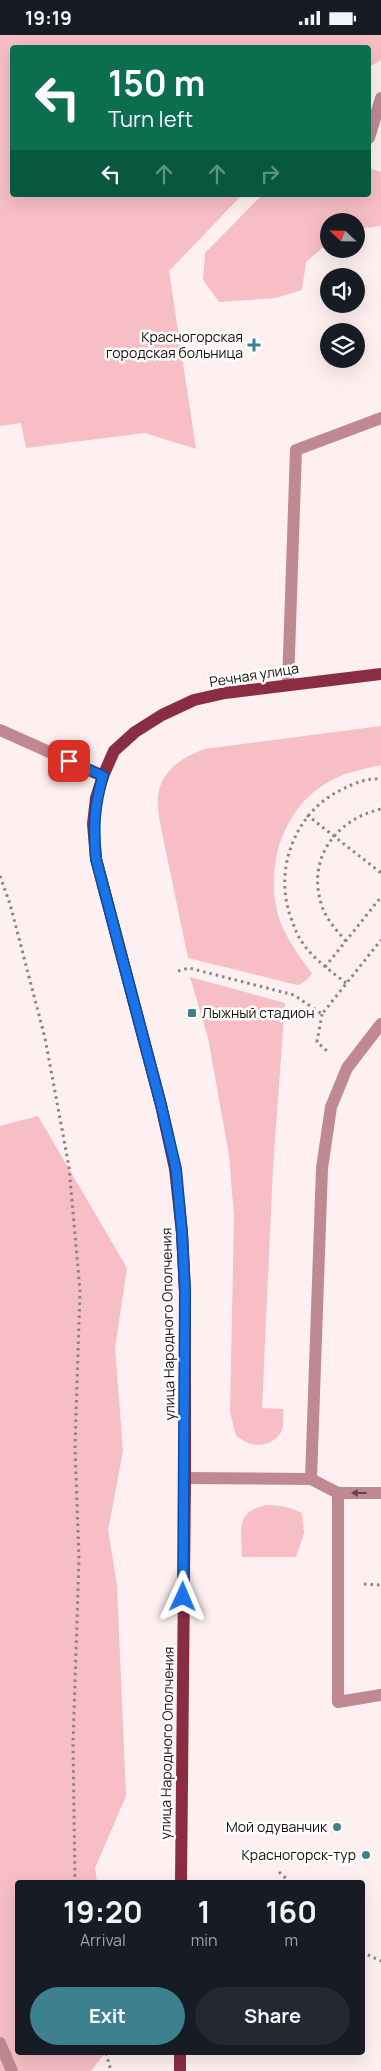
<!DOCTYPE html>
<html lang="en">
<head>
<meta charset="utf-8">
<style>
	body { margin:0; font-family:Manrope,sans-serif; background:#242831; color:#f1f3f6; height:100vh; display:flex; flex-direction:column; font-size:19px; white-space:nowrap }
	* { box-sizing:border-box; margin:0 }
	p { font-size:16px; color:#9ea1a6 }
	.icon { flex:none; width:28px; height:28px; fill:none; stroke:currentColor; stroke-width:2; stroke-linecap:round; stroke-linejoin:round }
	.map { position:relative; flex:1; overflow:hidden }
	.sheet { position:absolute; left:15px; top:1845px; width:350px; height:175px; display:flex; flex-direction:column; background:#171b24; border-radius:5px; box-shadow:0 5px 20px #0002 }
	.sheet>* { flex:none }
	.top-card { position:absolute; left:10px; top:10px; width:361px; height:152px; border-radius:5px; box-shadow:0 5px 20px #0002; background:#0b6e4f; color:#fff; overflow:hidden }
	.needle { width:32px; rotate:292deg }
	.tools { position:absolute; left:320px; top:178px; display:grid; gap:10px }
	.tools a { display:grid; place-items:center; width:45px; height:45px; border-radius:50%; background:#171b24; box-shadow:0 5px 20px #0002; font-size:25px }
	.pin { position:absolute; display:grid; place-items:center; width:42px; height:42px; color:#fff; margin:-21px; border-radius:10px; box-shadow:0 2px 8px #0006 }
	.me { position:absolute; width:55px; margin:-28px; rotate:1deg; stroke-linejoin:round; filter:drop-shadow(0 0 4px #0008) }
	.turn { display:flex; align-items:center; gap:18px; height:105px; padding:0 15px; font-size:22px }
	.turn .icon { width:65px; height:65px; stroke-width:2.5 }
	.turn b { display:block; font-size:35px; line-height:42px }
	.lanes { display:flex; align-items:center; height:48px; padding:0 15px; background:#0003; justify-content:center; gap:25px; direction:ltr }
	.lanes .off { opacity:.35 }
	.eta { display:flex; justify-content:space-evenly; align-items:center; height:85px; text-align:center }
	.eta b { font-size:30px; font-weight:700; line-height:35px }
	.button { display:flex; gap:10px; margin-top:auto; padding:10px 15px }
	.button a { flex:1; height:58px; border-radius:30px; background:#3d8090; color:#fff; font-size:20px; font-weight:700; line-height:58px; text-align:center }
	.button a+a { background:#242831; color:#f1f3f6 }
	.status { display:flex; justify-content:space-between; align-items:center; height:35px; padding:0 25px; background:#171b24; direction:ltr }
	.status svg { height:14px; fill:currentColor }
	.map>svg:first-child { display:block }
	.green { fill:#f7bec5 }
	.lines { fill:none; stroke-linecap:round; stroke-linejoin:round }
	.path { stroke:#8e8283; stroke-width:3; stroke-dasharray:2.5 4; stroke-linecap:butt }
	.minor { stroke:#c08991; stroke-width:12 }
	.major { stroke:#8a2c42; stroke-width:12 }
	.oneway { fill:#64454a }
	.route-casing { stroke:#114b97; stroke-width:12 }
	.route { stroke:#1a73e8; stroke-width:9 }
	.poi-dot { fill:#3d8090; stroke:#fff; stroke-width:2 }
	.labels { text-anchor:middle; stroke-width:5; stroke-linejoin:round; paint-order:stroke }
	.poi-label { font-size:14px; fill:#180e0f; stroke:#fff; text-anchor:end }
	.street-label { font-size:14px; fill:#180e0f; stroke:#fff }
</style>
</head>
<body>
<div class="status"><b>19:19</b><svg viewBox="0 0 49 12"><path d="M0 12V9h3v3zM5 12V6h3v6zM10 12V3h3v9zM15 12V0h3v12zM26 1h20v11H26zM47 4h2v5h-2z"/></svg></div>
<div class="map">
<svg width="381" height="2036" viewBox="0 0 381 2036">
	<rect width="100%" height="100%" fill="#fef0f1"/>
	<path class="green" d="M0,0H381V25L369,32V12H12V160H242L169,236L196,414L145,398L26,413L21,388L0,391Z
		M369,133L381,137V191L356,194V186H329V207L306,227L302,255L276,263L219,267L203,245L205,218L262,160H369Z
		M381,691V730C363,734 346,737 330,746C286,770 267,823 276,871C280,895 297,919 312,938C308,944 304,948 297,950L188,923L159,783C159,777 157,770 158,763C159,737 182,722 205,714Z
		M190,942L285,968L273,1132L262,1373L283,1374C283,1381 284,1389 282,1395C277,1407 263,1412 251,1409C246,1408 240,1403 236,1401L230,1377L234,1181L229,1120L208,1003Z
		M38,1081L127,1233L115,1313L123,1416L108,1495L117,1550L126,1761L95,1833L97,1847L18,1848V2018H105L91,2036H0V1091Z
		M266,1470C279,1470 290,1472 302,1478L304,1498L296,1522H242C242,1494 234,1478 266,1470Z"/>
	<g class="lines">
		<path class="path" d="M307,780L381,838
			M0,841L10,869L45,1003L69,1132L80,1256L75,1412L79,1524L73,1709L75,1848
			M346,906C337,896 328,886 323,874C305,826 334,785 381,774
			M325,932L381,862
			M178,936L189,933L294,960L322,979L381,905
			M346,948C328,934 305,918 296,896C292,886 287,874 286,863C279,820 302,773 341,755C354,748 367,743 381,744
			M322,979L317,1007L327,1016
			M364,1549L381,1550
			M279,1837L291,1848
			M362,1917L381,1926
			M106,2018L111,2036"/>
		<path class="minor" d="M369,103L381,63
			M288,649L296,415L381,383
			M0,695L103,741
			M185,1443L311,1444L338,1458H381
			M311,1444L322,1133L331,1072L347,1033L381,989
			M338,1458V1667L381,1660
			M0,2008L12,2036"/>
		<path class="major" d="M181,1848L185,1443V1257L182,1198L175,1134L161,1070L96,824L93,789L96,763L103,741L114,716L135,697L162,680L194,665L225,658L381,639
			M180,2036V2018"/>
	</g>
	<defs><path id="oneway-solid" d="M-6-.8H1V-3.2L6.5 0L1 3.2V.8H-6Z" transform="scale(1.25)"/></defs>
	<use class="oneway" href="#oneway-solid" transform="translate(359 1458) rotate(-180)"/>
	<g class="lines">
		<defs>
			<path id="route" d="M69,726L103,741C94,771 93,793 96,824L161,1070L176,1134L182,1198L185,1256L183,1562"/>
		</defs>
		<use href="#route" class="route-casing"/>
		<use href="#route" class="route"/>
	</g>
	<g class="poi-dot">
		<path d="M251.5 302.5h5v5h5v5h-5v5h-5v-5h-5v-5h5z"/>
		<rect x="187" y="973" width="10" height="10" rx="2.5"/>
		<circle cx="337" cy="1792" r="5"/>
		<circle cx="366" cy="1820" r="5"/>
	</g>
	<g class="labels">
		<g class="poi-label">
			<text x="243" y="307">Красногорская<tspan x="243" dy="16">городская больница</tspan></text>
			<text x="202" y="983" text-anchor="start">Лыжный стадион</text>
			<text x="327" y="1797">Мой одуванчик</text>
			<text x="356" y="1825">Красногорск-тур</text>
		</g>
		<g class="street-label">
			<text transform="translate(254 640) rotate(-9)" y="5">Речная улица</text>
			<text transform="translate(168 1289) rotate(-91)" y="5">улица Народного Ополчения</text>
			<text transform="translate(167 1708) rotate(-89)" y="5">улица Народного Ополчения</text>
		</g>
	</g>
</svg>
<div class="tools">
<a><svg class="needle" viewBox="-14 -14 28 28"><path d="M0-13l5 13h-10z" fill="#e53935"/><path d="M0 13l5-13h-10z" fill="#9ea1a6"/></svg></a>
<a><svg class="icon" aria-label="sound" viewBox="0 0 24 24"><path d="M4 9h4l5-4v14l-5-4H4zM17 9q2 3 0 6"/></svg></a>
<a><svg class="icon" aria-label="layers" viewBox="0 0 24 24"><path d="M12 4l9 5-9 5-9-5zM3 14l9 5 9-5"/></svg></a>
</div>
<div class="pin" style="left:69px;top:726px;background:#d93025"><svg class="icon" aria-label="arrive" viewBox="0 0 24 24"><path d="M6 21V4h12l-3 4 3 4H6"/></svg></div>
<svg class="me" style="left:183px;top:1562px" viewBox="-20 -20 40 40"><path d="M0-17L14 15 0 8-14 15z" fill="#1a73e8" stroke="#fff" stroke-width="4"/></svg>
<div class="top-card">
<div class="turn"><svg class="icon" aria-label="left" viewBox="0 0 24 24"><path d="M17 20v-9H6M10 6l-5 5 5 5"/></svg><div><b>150 m</b>Turn left</div></div>
<div class="lanes"><svg class="icon" aria-label="left" viewBox="0 0 24 24"><path d="M17 20v-9H6M10 6l-5 5 5 5"/></svg><svg class="icon off" aria-label="ahead" viewBox="0 0 24 24"><path d="M12 20V5M6 11l6-6 6 6"/></svg><svg class="icon off" aria-label="ahead" viewBox="0 0 24 24"><path d="M12 20V5M6 11l6-6 6 6"/></svg><svg class="icon off" aria-label="right" viewBox="0 0 24 24"><path d="M7 20v-9h11M14 6l5 5-5 5"/></svg></div>
</div>
<section class="sheet">
<div class="eta">
<div><b>19:20</b><p>Arrival</p></div>
<div><b>1</b><p>min</p></div>
<div><b>160</b><p>m</p></div>
</div>
<div class="button"><a>Exit</a><a>Share</a></div>
</section>
</div>
</body>
</html>
